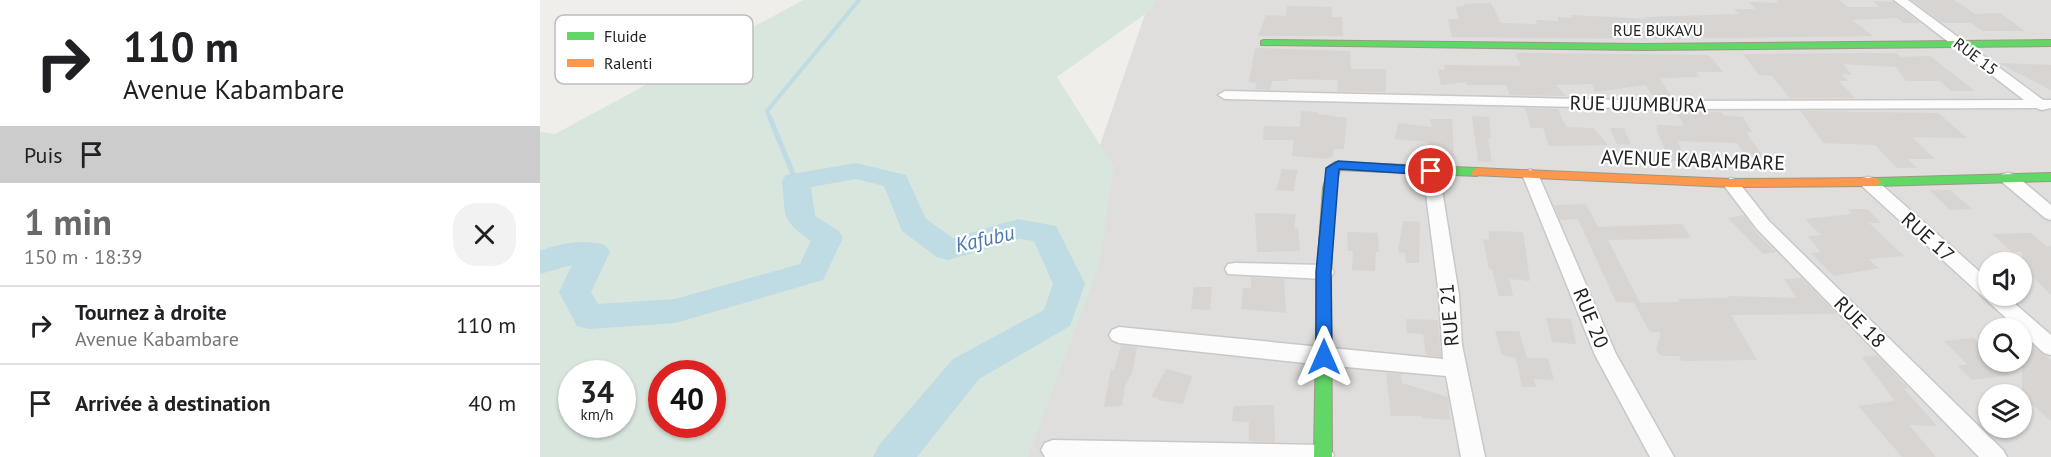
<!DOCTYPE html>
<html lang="fr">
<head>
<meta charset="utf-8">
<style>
	body { margin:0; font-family:"PT Sans",sans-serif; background:#f2f2f2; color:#202124; height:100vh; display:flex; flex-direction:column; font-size:22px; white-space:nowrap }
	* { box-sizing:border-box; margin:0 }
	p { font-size:20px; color:#757577 }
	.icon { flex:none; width:33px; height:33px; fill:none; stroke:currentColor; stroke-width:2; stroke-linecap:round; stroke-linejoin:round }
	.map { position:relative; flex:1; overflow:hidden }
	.panel { display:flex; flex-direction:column; background:#fff; width:540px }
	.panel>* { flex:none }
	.hud { background:#fff; color:#202124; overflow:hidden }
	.fabs { position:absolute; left:1438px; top:252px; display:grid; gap:12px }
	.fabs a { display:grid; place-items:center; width:54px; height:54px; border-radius:50%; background:#fff; box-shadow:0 2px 4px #0004; font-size:30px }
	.speed { position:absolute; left:18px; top:360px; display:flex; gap:12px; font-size:30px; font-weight:700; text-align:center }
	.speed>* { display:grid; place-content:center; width:78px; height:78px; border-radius:50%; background:#fff; box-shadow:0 2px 4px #0004; line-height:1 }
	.speed small { font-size:15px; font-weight:400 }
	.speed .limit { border:9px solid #d22; background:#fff; color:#111 }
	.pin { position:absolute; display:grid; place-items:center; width:51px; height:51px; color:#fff; margin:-26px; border:3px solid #fff; border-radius:50%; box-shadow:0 2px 6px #0007 }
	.me { position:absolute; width:66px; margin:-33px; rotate:0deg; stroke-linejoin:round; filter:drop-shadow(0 0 4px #0008) }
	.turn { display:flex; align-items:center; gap:21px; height:126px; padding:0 24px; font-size:27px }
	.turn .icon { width:78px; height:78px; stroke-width:2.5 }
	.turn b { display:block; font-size:42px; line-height:51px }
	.then { display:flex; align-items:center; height:57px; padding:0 24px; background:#0003; gap:12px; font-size:22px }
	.round { display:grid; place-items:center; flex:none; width:63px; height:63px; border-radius:24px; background:#f2f2f2 }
	.overview { display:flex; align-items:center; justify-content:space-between; height:102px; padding:0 24px }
	h1 { font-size:36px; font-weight:700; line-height:45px; color:#6a6968 }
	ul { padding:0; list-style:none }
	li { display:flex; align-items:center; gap:18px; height:78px; padding:0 24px; border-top:2px solid #e0e0e0 }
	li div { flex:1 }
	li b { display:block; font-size:22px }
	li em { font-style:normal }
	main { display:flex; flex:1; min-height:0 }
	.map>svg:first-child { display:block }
	.residential { fill:#dfdedc; fill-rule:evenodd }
	.wetland { fill:#d9e6de; fill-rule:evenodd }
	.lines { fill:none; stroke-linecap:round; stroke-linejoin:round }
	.stream-far1 { stroke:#bfdbe3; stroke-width:4 }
	.stream { stroke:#bfdbe3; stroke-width:5 }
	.river { fill:#bfdbe3; fill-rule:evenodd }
	.building { fill:#d7d4d2 }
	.street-casing { stroke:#c9c8c7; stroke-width:3 }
	.fast-casing { stroke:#999a82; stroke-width:2 }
	.slow-casing { stroke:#999a82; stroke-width:2 }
	.street { fill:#fdfcfc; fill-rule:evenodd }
	.fast { fill:#63d668; fill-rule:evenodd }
	.slow { fill:#ff974d; fill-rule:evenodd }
	.route { fill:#1a73e8; stroke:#114b97; stroke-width:1.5 }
	.labels { text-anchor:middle; stroke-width:4.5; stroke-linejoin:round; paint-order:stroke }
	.far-street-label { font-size:16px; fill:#222; stroke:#fff }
	.street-label { font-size:20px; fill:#222; stroke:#fff }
	.water-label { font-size:21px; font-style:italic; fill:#4a7aab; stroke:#fff }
	.key { fill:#fff; stroke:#bdbdbd; stroke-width:1.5 }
	.key-label { font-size:16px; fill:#222 }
</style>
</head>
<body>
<main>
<section class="panel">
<div class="hud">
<div class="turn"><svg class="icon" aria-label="right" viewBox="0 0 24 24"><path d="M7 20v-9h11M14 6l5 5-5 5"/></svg><div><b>110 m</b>Avenue Kabambare</div></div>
<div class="then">Puis<svg class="icon" aria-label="arrive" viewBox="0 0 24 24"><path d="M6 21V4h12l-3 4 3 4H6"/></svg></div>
</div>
<div class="overview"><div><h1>1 min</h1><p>150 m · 18:39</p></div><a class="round"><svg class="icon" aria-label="close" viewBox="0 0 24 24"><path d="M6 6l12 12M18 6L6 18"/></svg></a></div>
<ul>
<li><svg class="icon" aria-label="right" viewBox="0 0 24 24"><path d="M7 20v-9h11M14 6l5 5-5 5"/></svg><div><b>Tournez à droite</b><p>Avenue Kabambare</p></div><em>110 m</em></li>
<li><svg class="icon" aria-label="arrive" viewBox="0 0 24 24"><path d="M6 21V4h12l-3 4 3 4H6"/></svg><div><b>Arrivée à destination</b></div><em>40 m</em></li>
</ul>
</section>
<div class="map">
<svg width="1511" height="457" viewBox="0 0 1511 457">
	<rect width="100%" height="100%" fill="#f0eeeb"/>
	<path class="residential" d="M610,0H1511V457H452ZM1449,262H1482V296H1449ZM1449,328H1482V362H1449ZM1449,394H1482V428H1449Z"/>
	<path class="wetland" d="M263,0H617L612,9L517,77L574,167L559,266L488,457H0V132L15,134ZM32,374H82V424H32ZM122,374H172V424H122Z"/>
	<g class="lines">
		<path class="stream-far1" d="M231,120L227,111L319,0"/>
		<path class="stream" d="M230,118L256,181"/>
		<path class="river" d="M316,163L366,175L386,219L413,238L478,219L516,226L545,284L530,326L439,379L377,457H333L339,445L413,359L504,310L513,284L494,241L479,239L408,260L397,257L362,231L344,186L316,179L271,187L275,216L299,231L303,238L283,280L135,323L49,329L37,326L19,292L32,265L0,274V251C19,243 45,239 65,245L70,252L51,292L58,304L135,299L260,264L271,241C240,219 246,217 242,181L246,175Z"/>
	</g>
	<path class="building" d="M1236,0H1299L1308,7H1339L1334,1L1353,2L1380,23H1364L1356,18L1312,20L1333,36L1103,39L912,37L908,19H919L916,7L924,6V4L951,3L961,23L997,24L996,20L1018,21V17L1032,18L1031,15L1107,19L1105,17L1199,14L1194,9H1215L1209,2L1239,3Z
		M1372,0H1414L1435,14L1460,13L1485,31H1443L1431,23H1403Z
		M747,6L792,7V17H802L803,36H718L726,15L746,16Z
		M715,48L810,51L811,69H846V92L797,91L798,80L747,79V81H732L730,90L715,89L717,83L709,82Z
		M975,53L1169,55L1183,72H1156L1160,77L1120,78L1131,96L1112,95L1106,85L1055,92L1052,84L1016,85L1026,96L970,95L966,85H927L926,82L901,85L898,69L905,70L904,65L981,66Z
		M1356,53L1361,57L1390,56L1435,91H1411L1400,81H1366L1356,67L1303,64L1312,75L1301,74L1309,81H1299L1315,98H1250L1232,76L1219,75L1203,54Z
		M1458,63L1511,65V90Z
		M985,108L1018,109L1026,127L1053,128L1068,145L1009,146L1003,128H991Z
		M761,111L778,112V114L807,118L804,149H794L792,157L786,159L752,156L754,140H723L724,126L760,127Z
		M1136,111L1181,112L1183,115L1203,117L1212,132H1206L1224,158L1207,157L1197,143L1137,141L1147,162L1130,161L1116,129H1118L1116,125L1144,126Z
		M1261,111L1398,113L1427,138L1372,137L1395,159H1368L1377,168H1357L1335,145L1283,143Z
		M932,116L949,117L951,139H948L952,162L938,161Z
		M890,119H912L914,159L888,158V142L855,139L858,123L892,127Z
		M1070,128H1084L1091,145L1077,144Z
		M742,169L758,170L753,191L736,190Z
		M1389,190H1410L1432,209L1410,210Z
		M1046,204L1058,227L1142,224L1151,238L1068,240L1100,303L1076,302L1038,219L1020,220L1014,205Z
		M1308,209H1327L1341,223H1329L1364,256L1328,259L1339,268L1294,276L1271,253L1281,252L1267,236L1281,235L1265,219L1312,214Z
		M715,213L756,214L754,228H758L760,251L717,252Z
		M1204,215L1215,231L1236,252L1223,254L1188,218Z
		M863,221L880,222L879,263H866L865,253L858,252Z
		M949,231L983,232L990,281L969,279L973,296H959L952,269H949L943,239L949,240Z
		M807,232L838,233L839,252H836L835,271L812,270L813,251H808Z
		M1491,233L1506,246H1511V295L1482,266V252H1472L1452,234Z
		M711,277L744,279L746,313L701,309L703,288H711Z
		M1262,278L1296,314L1191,315L1217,360L1142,361L1139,356H1121L1116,350L1121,332H1110L1094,303L1140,302L1138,299L1189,298L1188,296L1257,298L1244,279Z
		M654,287H672L670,310L651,309Z
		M1006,318L1031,319L1036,344L1012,342Z
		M866,319L898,320L901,357L886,355L883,334L867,333Z
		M955,331H979L987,358H1008L1014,380L994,379L996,387H982L976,358L962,355Z
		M1482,336L1511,360V421L1482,395Z
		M1434,338L1449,353V362H1457L1470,375L1432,380L1418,366L1427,364L1404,341Z
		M581,345L597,347L592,373L585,386L582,406L564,407L571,369L574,370Z
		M1337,355L1369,389H1364L1397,426L1369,425L1396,457H1362L1318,406L1355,401L1322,357Z
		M626,369L652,376L643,404L618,400L619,398L611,397Z
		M846,373L861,374L862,383L908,397L910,420L882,418V416H851Z
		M734,405L735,442L709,441V422L692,421L694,406Z"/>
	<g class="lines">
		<defs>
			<path id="street" d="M1354,0H1368L1503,100H1511V108L1502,110L1496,108L1128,109L685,99L678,95L685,91L1128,101L1484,100Z
				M891,166L899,171L919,295L922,345L945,457H921L906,376L784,365L579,343L572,340L569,335L572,330L579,327L903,359L899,295L883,171Z
				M990,169L998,174L1076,354L1134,457H1110L1055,355L982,174Z
				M1468,173L1474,174L1511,205V220L1505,218L1462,182L1460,178L1462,174Z
				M1328,177L1334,178L1449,280V296H1466L1511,335V355L1504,353L1482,333V328H1477L1322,186L1320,182L1322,178Z
				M1190,178L1196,179L1229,221L1463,450L1467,457H1439L1217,229L1182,183Z
				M695,263L784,265L791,267L794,272L791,277L784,279L688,274L685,269L688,264Z
				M513,440L782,445L790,448L794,455L793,457H505L501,450L505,443Z"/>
			<path id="fast" d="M724,40L1103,44L1511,40V46L1103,50L721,45V41Z
				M795,162L937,168L943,172L937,176L800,170L795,188L791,272L792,457H774L777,272L783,188L789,166Z
				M1511,173V181L1336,186L1330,182L1336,178Z"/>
			<path id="slow" d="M937,168L1190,179L1336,178L1342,182L1336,186L1190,187L933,175L931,172Z"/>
		</defs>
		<use href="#street" class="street-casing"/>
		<use href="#fast" class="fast-casing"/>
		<use href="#slow" class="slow-casing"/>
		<use href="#street" class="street"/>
		<use href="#fast" class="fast"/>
		<use href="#slow" class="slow"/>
	</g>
	<path class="route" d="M798,161L891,167L898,171L891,175L799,169L791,272L792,357L790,361L784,363L778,361L776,357V272L786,168Z"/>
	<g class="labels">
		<g class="far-street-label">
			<text x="1118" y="36">RUE BUKAVU</text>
			<text transform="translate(1436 56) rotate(37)" y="6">RUE 15</text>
		</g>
		<g class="street-label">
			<text transform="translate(1098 104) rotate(1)" y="7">RUE UJUMBURA</text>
			<text transform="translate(1153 160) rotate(2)" y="7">AVENUE KABAMBARE</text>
			<text transform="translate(1388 237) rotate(42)" y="7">RUE 17</text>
			<text transform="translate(909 315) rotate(-95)" y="7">RUE 21</text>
			<text transform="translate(1051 318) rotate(68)" y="7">RUE 20</text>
			<text transform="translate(1320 322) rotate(45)" y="7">RUE 18</text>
		</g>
		<g class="water-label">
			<text transform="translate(445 239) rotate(-13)" y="7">Kafubu</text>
		</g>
	</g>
	<rect x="15" y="15" width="198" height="69" rx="9" class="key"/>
	<rect x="27" y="32" width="27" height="8" fill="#63d668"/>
	<rect x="27" y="59" width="27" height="8" fill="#ff974d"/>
	<g class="key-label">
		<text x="64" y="42">Fluide</text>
		<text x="64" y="69">Ralenti</text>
	</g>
</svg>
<div class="fabs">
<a><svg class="icon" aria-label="sound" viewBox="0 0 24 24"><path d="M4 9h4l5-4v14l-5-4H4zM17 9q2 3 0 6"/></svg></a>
<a><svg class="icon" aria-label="search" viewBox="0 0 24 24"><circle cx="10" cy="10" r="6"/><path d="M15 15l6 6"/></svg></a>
<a><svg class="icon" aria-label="layers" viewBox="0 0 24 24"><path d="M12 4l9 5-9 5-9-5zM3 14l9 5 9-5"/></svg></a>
</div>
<div class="speed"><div>34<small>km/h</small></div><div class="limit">40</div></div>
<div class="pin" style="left:891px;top:171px;background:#d93025"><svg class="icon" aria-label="arrive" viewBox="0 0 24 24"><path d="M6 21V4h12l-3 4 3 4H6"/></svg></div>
<svg class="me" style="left:784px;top:357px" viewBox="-20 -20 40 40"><path d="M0-17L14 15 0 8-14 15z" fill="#1a73e8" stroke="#fff" stroke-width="4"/></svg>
</div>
</main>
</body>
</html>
